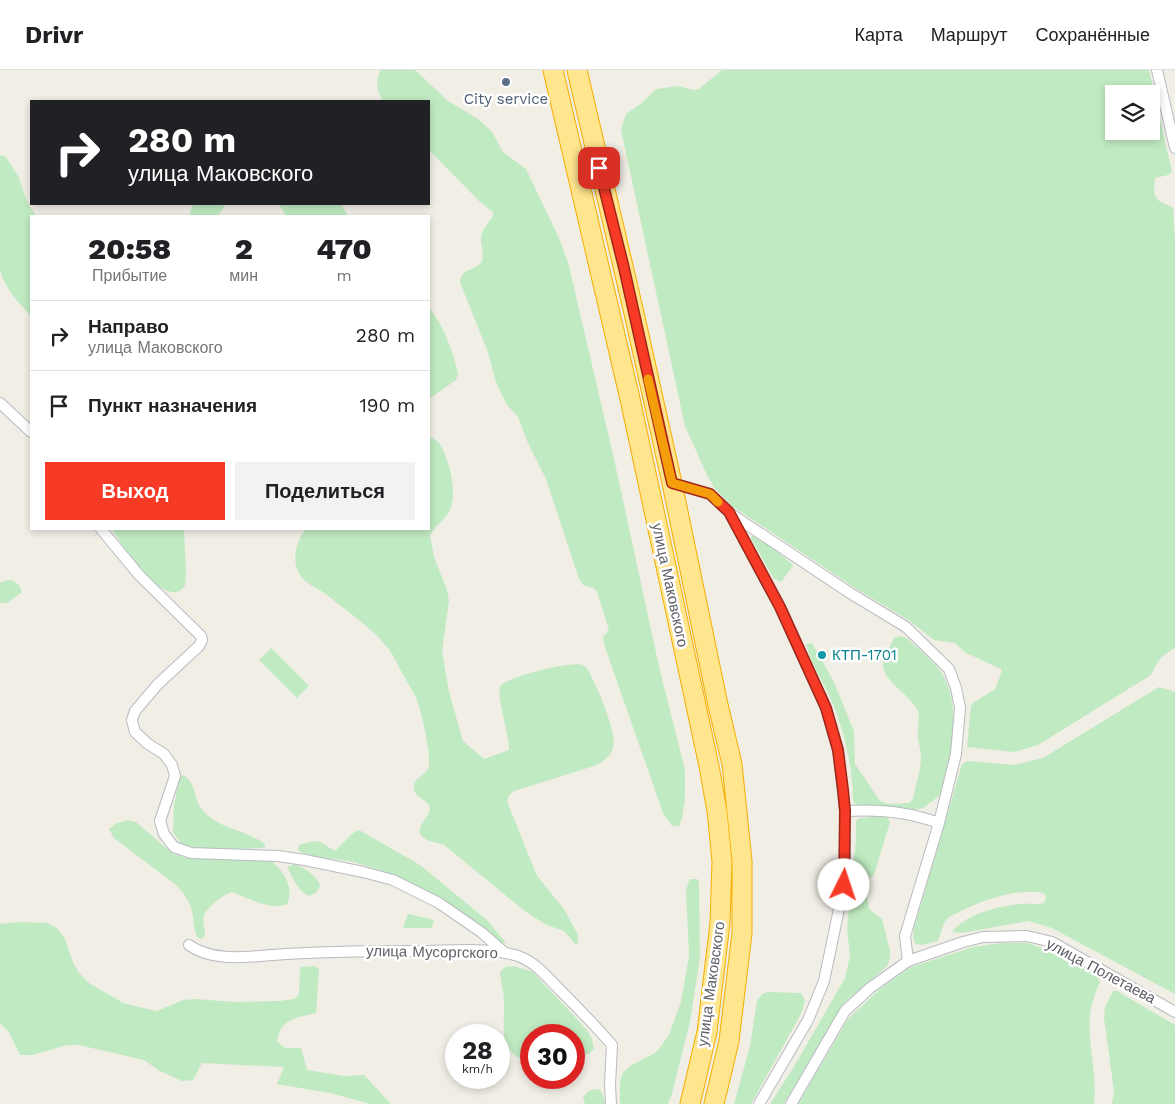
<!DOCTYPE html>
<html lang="ru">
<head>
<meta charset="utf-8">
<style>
	body { margin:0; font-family:"Work Sans",sans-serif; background:#f2f2f2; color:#202124; height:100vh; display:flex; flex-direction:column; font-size:19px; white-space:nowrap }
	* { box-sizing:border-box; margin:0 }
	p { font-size:16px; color:#757577 }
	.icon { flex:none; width:28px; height:28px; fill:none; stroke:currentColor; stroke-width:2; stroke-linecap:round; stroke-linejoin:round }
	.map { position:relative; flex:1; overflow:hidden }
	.details { position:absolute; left:30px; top:145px; width:400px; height:315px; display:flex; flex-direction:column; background:#fff; border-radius:0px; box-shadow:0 2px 8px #0003 }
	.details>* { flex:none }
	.top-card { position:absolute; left:30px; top:30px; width:400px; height:105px; border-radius:0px; box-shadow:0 2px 8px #0003; background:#202124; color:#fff; overflow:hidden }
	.fabs { position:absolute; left:1105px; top:15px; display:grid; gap:10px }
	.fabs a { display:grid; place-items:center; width:55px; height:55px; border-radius:0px; background:#fff; box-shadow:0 2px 8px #0003; font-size:25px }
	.speed { position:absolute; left:445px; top:954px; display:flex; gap:10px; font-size:25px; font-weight:700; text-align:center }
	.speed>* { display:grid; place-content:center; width:65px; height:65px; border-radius:50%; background:#fff; box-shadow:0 2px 8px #0003; line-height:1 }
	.speed small { font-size:12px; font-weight:400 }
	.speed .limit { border:8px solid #d22; background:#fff; color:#111 }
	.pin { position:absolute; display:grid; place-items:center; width:42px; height:42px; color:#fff; margin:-21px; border-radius:10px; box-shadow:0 2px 8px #0006 }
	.me { position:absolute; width:55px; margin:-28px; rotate:4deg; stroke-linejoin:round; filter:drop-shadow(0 0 4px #0008) }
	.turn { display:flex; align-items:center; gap:18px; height:105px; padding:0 15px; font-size:22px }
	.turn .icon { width:65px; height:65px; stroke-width:2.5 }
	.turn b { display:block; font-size:35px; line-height:42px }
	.eta { display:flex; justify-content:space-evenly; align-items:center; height:85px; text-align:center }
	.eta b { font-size:30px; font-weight:800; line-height:35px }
	.primary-button { display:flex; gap:10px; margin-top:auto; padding:10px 15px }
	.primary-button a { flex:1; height:58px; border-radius:0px; background:#f73a25; color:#fff; font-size:20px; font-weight:800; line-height:58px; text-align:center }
	.primary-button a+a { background:#f2f2f2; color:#202124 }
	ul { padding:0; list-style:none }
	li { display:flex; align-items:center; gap:15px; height:70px; padding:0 15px; border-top:1px solid #e0e0e0 }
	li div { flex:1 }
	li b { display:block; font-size:19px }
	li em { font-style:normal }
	header { display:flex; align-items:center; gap:30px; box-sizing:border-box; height:70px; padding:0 25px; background:#fff; border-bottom:1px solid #e0e0e0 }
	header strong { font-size:24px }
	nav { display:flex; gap:28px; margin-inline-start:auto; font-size:18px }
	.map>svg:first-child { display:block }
	.green { fill:#c0eac1; fill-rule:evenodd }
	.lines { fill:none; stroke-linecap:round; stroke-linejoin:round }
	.street-casing { stroke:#b8bbc0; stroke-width:12 }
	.highway-casing { stroke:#f6ae00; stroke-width:21 }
	.street { stroke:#fff; stroke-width:10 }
	.highway { stroke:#ffe58e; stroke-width:19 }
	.route-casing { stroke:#a12618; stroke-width:12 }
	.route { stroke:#f73a25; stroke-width:9 }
	.slow { stroke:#f59e0b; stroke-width:9 }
	.service-dot { fill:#5c6f8a; stroke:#fff; stroke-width:2 }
	.culture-dot { fill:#0f9aa8; stroke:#fff; stroke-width:2 }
	.labels { text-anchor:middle; stroke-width:5; stroke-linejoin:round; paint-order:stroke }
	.service-label { font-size:15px; fill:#4e5e75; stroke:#fff }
	.street-label { font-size:15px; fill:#5d6167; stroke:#fff }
	.culture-label { font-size:15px; fill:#0d838f; stroke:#fff; text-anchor:start }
</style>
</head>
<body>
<header>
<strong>Drivr</strong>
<nav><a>Карта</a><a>Маршрут</a><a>Сохранённые</a></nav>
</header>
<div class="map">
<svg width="1175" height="1034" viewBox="0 0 1175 1034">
	<rect width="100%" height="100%" fill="#f0eee5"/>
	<path class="green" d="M381,0H415L448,31L478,49L492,62L503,82L526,99L558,166L568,192L614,389L660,601L685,700V729L682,748L679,756H672L663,743L605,577L603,567L609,560L597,522L593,518L583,515L579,509L546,409L528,373L518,347L507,335L501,323L495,309L488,282L460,212C461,198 476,201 482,191C485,184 480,174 481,167C482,160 489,152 493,146V142L479,131L429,80V31H382C378,19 374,12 381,0Z
		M722,0H1149L1172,102L1168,105L1155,108C1154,116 1152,128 1161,132C1166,135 1168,134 1173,138L1175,170V578C1160,586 1158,591 1151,605L1038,675L1014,682L967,677L971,636L973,633L995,619L1002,601L1001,599L966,583L955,573L934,570L910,551L852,516L732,436L715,419L707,405L685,356L621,60L626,44L642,33L656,19L679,16L693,20L699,19ZM1114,24H1151V61H1114Z
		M0,85L6,87L18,106L27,131L36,146H31V246C18,232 5,219 0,200Z
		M193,134H226L218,146H189Z
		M279,134H341L348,146H286Z
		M429,238C443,253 454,284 458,304L456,310L429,329Z
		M429,366C433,369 439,371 441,376C449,391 457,421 451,437C448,447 436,455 430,465L434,487L447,520L449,531L442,581L449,622L463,671L484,689L509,680C509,659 497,635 500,616C508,607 571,591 582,595C585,596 586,598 588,600C596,614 618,664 613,678C610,688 602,692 594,696L514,721L509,725L507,731L537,806L564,839L578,865V872L576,875L564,861L545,854L526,842L443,774C396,766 436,747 429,735C425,729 415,727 414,719C412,707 428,706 429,695C431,683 421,639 416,628C413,621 408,614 405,608C399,598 395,587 388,578C371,557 348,542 327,525C318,518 307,515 300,505C291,491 296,471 306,459H429Z
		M112,459H184L186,503L185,516C182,519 179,522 175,522C155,524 121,475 112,459Z
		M756,465L792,494L793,496L781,512L774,509L751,469L752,466Z
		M12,510L19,515L22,522L7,533H0V513L4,511Z
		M901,566L908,569C918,579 936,593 943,605C962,639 951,688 943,723L923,738L913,740L858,736L853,731C853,699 845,664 833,634C825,614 811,595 806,574L812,573L833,610L854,661L855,694L880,731L888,734L909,733L913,729C915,716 921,701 921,687C921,678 917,670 918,661C918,654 920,648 918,641C911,624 876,608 884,589C886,582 891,575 894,568Z
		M271,578L309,616L297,628L259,590Z
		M1159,617L1175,622V924L1052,858L1028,851L962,863L952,862C965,844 999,836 1020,834C1028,833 1037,835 1044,833L1046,827L1044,823C1017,818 985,829 961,841C957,844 950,845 947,849C942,855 941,864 938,871L922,875L916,874L913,868L914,858L962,694L968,691L1014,695L1043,688Z
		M183,705C196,712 193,727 201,738C216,759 245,759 265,774V777L261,778C235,779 207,781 182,775L173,762L174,735L180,706Z
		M881,746L887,747L890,752L874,805L867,810L865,815L869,839L882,849L890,881V888L887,896L844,933L784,1034H770L795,995L845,908L850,886L847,858L856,770V751L860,748Z
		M128,750L136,752L166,778L174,784L186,788L268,789C282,797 295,817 287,834C271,841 248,828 232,822C224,824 208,836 204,845C202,851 205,859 205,865L202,869L198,868C194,861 194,856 193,848C192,834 185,824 176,815L114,768L109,759L117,753Z
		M359,760L420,795L488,851L506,873H501C454,838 415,809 357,793C344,789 306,788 298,780L299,775C320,768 318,771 335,781L353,763Z
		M294,794C303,797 319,807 320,816L316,823L309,826C298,821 293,809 288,798V797Z
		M690,809H697L699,812L700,887L690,952L671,1027L668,1034H620V1012L622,1004L630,996L655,983L659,979L669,965L681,932L689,886L686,819Z
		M408,844L434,850L432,858H403Z
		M21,852L47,853L57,858L65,869L74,895L81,905L89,913L123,933L143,938L157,941L183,930L195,929L234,932L280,931L294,929L299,924L300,900L301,897L315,896L319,899L316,943C296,948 281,948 277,971L285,978H301L307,1000L344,1006L364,1005L391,1034H371L330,1023L277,1014L284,997L202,993L193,1010L182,1011L158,1000L144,990L79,975H67L32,985H20L9,962L0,953V854Z
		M1001,873H1027L1049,880L1097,905L1100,912C1097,919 1094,926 1092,934C1084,963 1098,1002 1094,1034H798L848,949L880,919L911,897L973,877Z
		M514,896L533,902L587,960L592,969L594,979C588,986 582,987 574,987V965H531V992C496,984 505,959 504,933C504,922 501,912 500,902L505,897Z
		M1113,921H1117L1175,955V1034H1112L1114,1021L1104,948L1105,937Z
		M768,922L801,923L805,930L802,942L751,1034H734L750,976L757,931L762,924Z
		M595,1019L600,1020L604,1028L605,1034H585L583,1027L589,1021Z"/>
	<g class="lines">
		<defs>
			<path id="street" d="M1157,0L1175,78
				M0,333L31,362
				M672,413L710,424L729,442L780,537L826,638L838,680L845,741V798L844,815L824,911L808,950L759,1034
				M731,444L850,523L906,557L949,599L956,618L960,638L956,684L939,753L905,866L908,891
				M101,459L139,505L201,566L202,570L199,576L158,614L135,641L132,650L135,662L148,674L164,684L172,695L175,706L160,751L164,764L174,777L191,783L278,786L305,790L363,802L393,810L439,833L481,862L505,883
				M845,741C877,739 910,742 939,753
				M189,875C213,892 245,887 273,885C323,881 372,881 421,881C451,881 495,876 523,888C538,895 549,909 560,920C578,938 596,956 612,975L610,1015L611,1034
				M791,1034L845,941L870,918L908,891L963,872L983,867L1027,866L1052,872L1175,942"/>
			<path id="highway" d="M553,0L630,329L709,696L717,741L722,791L720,853L707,962L690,1034
				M577,0L634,243L672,413L718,635L732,694L742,791V863L729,971L714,1034"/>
		</defs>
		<use href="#street" class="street-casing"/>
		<use href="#highway" class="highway-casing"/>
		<use href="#street" class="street"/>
		<use href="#highway" class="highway"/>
	</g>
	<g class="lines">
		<defs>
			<path id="route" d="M599,98L624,198L672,413L710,424L729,442L780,537L826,638L838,680L843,720L845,741L844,815"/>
		</defs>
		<use href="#route" class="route-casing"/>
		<use href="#route" class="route"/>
		<path class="slow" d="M648,309L672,413L710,424L718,432"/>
	</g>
	<circle class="service-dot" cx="506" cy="12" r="5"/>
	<circle class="culture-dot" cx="822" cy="585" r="5"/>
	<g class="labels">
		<g class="service-label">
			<text x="506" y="34">City service</text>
		</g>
		<g class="street-label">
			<text transform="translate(670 515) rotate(78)" y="5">улица Маковского</text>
			<text transform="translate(432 882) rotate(1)" y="5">улица Мусоргского</text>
			<text transform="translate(1101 901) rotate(28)" y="5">улица Полетаева</text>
			<text transform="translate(711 914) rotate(-82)" y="5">улица Маковского</text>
		</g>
		<g class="culture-label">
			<text x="832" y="590">КТП-1701</text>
		</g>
	</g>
</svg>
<div class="fabs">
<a><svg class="icon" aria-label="layers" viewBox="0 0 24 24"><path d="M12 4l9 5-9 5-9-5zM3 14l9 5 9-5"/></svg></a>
</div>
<div class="speed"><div>28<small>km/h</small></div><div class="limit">30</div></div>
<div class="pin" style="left:599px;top:98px;background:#d93025"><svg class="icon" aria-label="arrive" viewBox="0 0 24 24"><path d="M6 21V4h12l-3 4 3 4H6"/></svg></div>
<svg class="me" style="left:844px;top:815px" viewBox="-20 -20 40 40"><circle r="19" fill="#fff"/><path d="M0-13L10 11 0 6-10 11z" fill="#f73a25"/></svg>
<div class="top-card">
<div class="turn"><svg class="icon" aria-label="right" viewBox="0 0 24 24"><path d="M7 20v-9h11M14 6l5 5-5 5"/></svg><div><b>280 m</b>улица Маковского</div></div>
</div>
<section class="details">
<div class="eta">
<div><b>20:58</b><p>Прибытие</p></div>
<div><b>2</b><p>мин</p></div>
<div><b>470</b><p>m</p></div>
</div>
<ul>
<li><svg class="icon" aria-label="right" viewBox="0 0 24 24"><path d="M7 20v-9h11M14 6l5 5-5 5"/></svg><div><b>Направо</b><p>улица Маковского</p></div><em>280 m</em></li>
<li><svg class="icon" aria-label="arrive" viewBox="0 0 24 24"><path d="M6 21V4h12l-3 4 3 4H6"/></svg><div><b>Пункт назначения</b></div><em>190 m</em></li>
</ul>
<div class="primary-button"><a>Выход</a><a>Поделиться</a></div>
</section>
</div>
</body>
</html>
